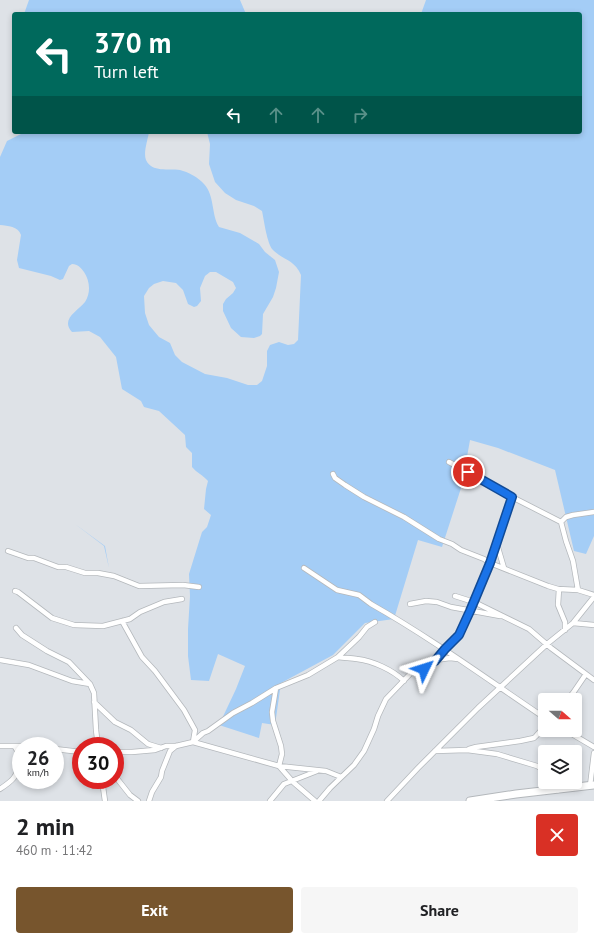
<!DOCTYPE html>
<html lang="en">
<head>
<meta charset="utf-8">
<style>
	body { margin:0; font-family:"PT Sans",sans-serif; background:#f6f6f6; color:#202124; height:100vh; display:flex; flex-direction:column; font-size:15px; white-space:nowrap }
	* { box-sizing:border-box; margin:0 }
	p { font-size:13px; color:#757577 }
	.icon { flex:none; width:22px; height:22px; fill:none; stroke:currentColor; stroke-width:2; stroke-linecap:round; stroke-linejoin:round }
	.map { position:relative; height:801px; overflow:hidden }
	.side { display:flex; flex-direction:column; background:#fff; flex:1 }
	.side>* { flex:none }
	.guide { position:absolute; left:12px; top:12px; width:570px; height:122px; border-radius:4px; box-shadow:0 2px 6px #0003; background:#00695c; color:#fff; overflow:hidden }
	.needle { width:26px; rotate:110deg }
	.controls { position:absolute; left:538px; top:693px; display:grid; gap:8px }
	.controls a { display:grid; place-items:center; width:44px; height:44px; border-radius:4px; background:#fff; box-shadow:0 2px 6px #0003; font-size:20px }
	.speed { position:absolute; left:12px; top:737px; display:flex; gap:8px; font-size:20px; font-weight:700; text-align:center }
	.speed>* { display:grid; place-content:center; width:52px; height:52px; border-radius:50%; background:#fff; box-shadow:0 2px 6px #0003; line-height:1 }
	.speed small { font-size:10px; font-weight:400 }
	.speed .limit { border:6px solid #d22; background:#fff; color:#111 }
	.pin { position:absolute; display:grid; place-items:center; width:34px; height:34px; color:#fff; margin:-17px; border:2px solid #fff; border-radius:50%; box-shadow:0 1px 4px #0007 }
	.me { position:absolute; width:44px; margin:-22px; rotate:49deg; stroke-linejoin:round; filter:drop-shadow(0 0 3px #0008) }
	.turn { display:flex; align-items:center; gap:14px; height:84px; padding:0 16px; font-size:18px }
	.turn .icon { width:52px; height:52px; stroke-width:2.5 }
	.turn b { display:block; font-size:28px; line-height:34px }
	.lanes { display:flex; align-items:center; height:38px; padding:0 16px; background:#0003; justify-content:center; gap:20px; direction:ltr }
	.lanes .off { opacity:.35 }
	.round { display:grid; place-items:center; flex:none; width:42px; height:42px; border-radius:4px; background:#f6f6f6 }
	.head { display:flex; align-items:center; justify-content:space-between; height:68px; padding:0 16px }
	h1 { font-size:24px; font-weight:700; line-height:30px }
	.cta { display:flex; gap:8px; margin-top:auto; padding:8px 16px }
	.cta a { flex:1; height:46px; border-radius:4px; background:#77552d; color:#fff; font-size:16px; font-weight:700; line-height:46px; text-align:center }
	.cta a+a { background:#f6f6f6; color:#202124 }
	.map>svg:first-child { display:block }
	.green { fill:#a4cdf6 }
	.lines { fill:none; stroke-linecap:round; stroke-linejoin:round }
	.minor-casing { stroke:#b4b8bc; stroke-width:6 }
	.primary-casing { stroke:#b4b8bc; stroke-width:9 }
	.minor { stroke:#fff; stroke-width:4.5 }
	.primary { stroke:#fff; stroke-width:7 }
	.route-casing { stroke:#114b97; stroke-width:10 }
	.route { stroke:#1a73e8; stroke-width:7 }
</style>
</head>
<body>
<div class="map">
<svg width="594" height="801" viewBox="0 0 594 801">
	<rect width="100%" height="100%" fill="#dee2e7"/>
	<path class="green" d="M29,0H240L246,14H24Z
		M426,0H594V536L586,554L574,551L555,470L498,448L470,440L462,485L442,547L418,540L394,619L365,623L333,655L281,683L275,725L262,723L259,738L219,725L236,689L245,666L218,654L209,681L191,680L188,656V629L190,596L189,574L109,568L104,546L75,524L66,521L38,529L0,526L38,529L66,521L75,524L105,546L109,568L189,574L202,532L207,527L211,515L204,509L206,489L208,481C203,475 197,473 192,467V453L186,447L185,435L159,411L144,407L141,401L122,389L116,357L100,337L89,331L72,332C60,319 78,311 85,302C91,293 90,281 84,272C81,268 78,264 72,264L69,266L63,279L60,280L51,276L19,268L17,260L21,235C18,226 8,226 0,225V157L7,141L25,132H149C148,139 143,153 146,160C152,173 168,168 180,170C188,172 198,177 204,184C215,196 211,214 219,227L240,233L259,244L265,252L275,260L279,272L276,288L273,297L263,314L262,334L260,336L254,338L241,337L231,328L223,311V304L226,299L233,293L236,288L233,282L216,272H210L205,276L200,288L201,301L197,306L194,307L188,304L183,290L176,283L163,281L154,284L149,288L144,296L145,313L149,325L159,337L170,343L175,355L182,362L205,374L227,378L248,385H257L262,381L267,366V351L270,345L279,342L288,345L294,344L298,340L301,275C295,260 283,260 273,250C267,244 264,220 262,211L254,206L236,200L225,193L215,182L209,164L210,144L207,132H580V14H421Z"/>
	<g class="lines">
		<defs>
			<path id="minor" d="M449,462L483,480L512,497L561,522L566,541L573,561L578,590
				M333,474L335,478L345,485L364,497L404,517L439,539L452,544L461,550L484,559L490,563L548,586L558,589L578,590L594,595
				M561,522L566,517L573,515L594,512
				M496,541L504,568
				M8,551L28,558H34L58,567H66L85,573H98L114,576L139,586L183,585L199,587
				M304,568L337,590L359,595L371,604C431,638 487,679 545,718
				M559,589L558,605L565,622V630
				M15,591L18,592L52,618L74,625L103,626L130,619L140,612L164,602L182,599
				M455,596L474,602L529,629L551,648L594,680
				M410,604L426,601L437,602L451,607L500,616
				M573,623L594,625
				M16,628L22,635L47,651L69,662L90,684L94,693L96,730L98,746
				M338,657C344,658 351,658 357,659C373,661 393,670 404,681
				M0,660L29,665L72,681L90,684
				M436,660L450,658L458,659
				M276,688L272,712L273,721L281,746L282,754L279,766L326,771L341,777
				M567,700L573,693L586,674
				M94,702L115,722L131,730L148,744L161,748
				M565,730L594,747
				M193,742L203,733L208,731L233,713L252,703L276,688L308,675L338,657L359,637L367,627L375,622
				M193,742L279,766L293,782L315,801
				M0,746H21
				M55,749L81,752
				M469,749L476,747L520,741L534,738L536,736L545,726
				M435,751L467,750L497,754L537,766L542,769L545,774
				M115,752H132L155,750L166,746H176L193,742L195,730L184,710L155,671L142,657L122,621
				M115,776L130,795L138,801
				M102,780L105,801
				M551,782L558,790
				M590,786L594,753
				M0,789C12,781 18,777 19,761C19,754 19,753 15,747
				M149,801L152,792L161,777L162,771L170,751L176,746
				M270,801L284,784L317,771
				M319,801L330,788L354,765L364,751L374,729L378,716L386,699L411,673L424,669L435,661L445,649L459,635L471,611L490,563L512,497
				M387,801L418,768L478,708L547,644L573,623L594,597"/>
			<path id="primary" d="M470,801L516,794L594,785"/>
		</defs>
		<use href="#minor" class="minor-casing"/>
		<use href="#primary" class="primary-casing"/>
		<use href="#minor" class="minor"/>
		<use href="#primary" class="primary"/>
	</g>
	<g class="lines">
		<defs>
			<path id="route" d="M424,669L435,661L445,649L459,635L470,611L490,563L512,497L468,472"/>
		</defs>
		<use href="#route" class="route-casing"/>
		<use href="#route" class="route"/>
	</g>
</svg>
<div class="controls">
<a><svg class="needle" viewBox="-14 -14 28 28"><path d="M0-13l5 13h-10z" fill="#e53935"/><path d="M0 13l5-13h-10z" fill="#757577"/></svg></a>
<a><svg class="icon" aria-label="layers" viewBox="0 0 24 24"><path d="M12 4l9 5-9 5-9-5zM3 14l9 5 9-5"/></svg></a>
</div>
<div class="speed"><div>26<small>km/h</small></div><div class="limit">30</div></div>
<div class="pin" style="left:468px;top:472px;background:#d93025"><svg class="icon" aria-label="arrive" viewBox="0 0 24 24"><path d="M6 21V4h12l-3 4 3 4H6"/></svg></div>
<svg class="me" style="left:424px;top:669px" viewBox="-20 -20 40 40"><path d="M0-17L14 15 0 8-14 15z" fill="#1a73e8" stroke="#fff" stroke-width="4"/></svg>
<div class="guide">
<div class="turn"><svg class="icon" aria-label="left" viewBox="0 0 24 24"><path d="M17 20v-9H6M10 6l-5 5 5 5"/></svg><div><b>370 m</b>Turn left</div></div>
<div class="lanes"><svg class="icon" aria-label="left" viewBox="0 0 24 24"><path d="M17 20v-9H6M10 6l-5 5 5 5"/></svg><svg class="icon off" aria-label="ahead" viewBox="0 0 24 24"><path d="M12 20V5M6 11l6-6 6 6"/></svg><svg class="icon off" aria-label="ahead" viewBox="0 0 24 24"><path d="M12 20V5M6 11l6-6 6 6"/></svg><svg class="icon off" aria-label="right" viewBox="0 0 24 24"><path d="M7 20v-9h11M14 6l5 5-5 5"/></svg></div>
</div>
</div>
<section class="side">
<div class="head"><div><h1>2 min</h1><p>460 m · 11:42</p></div><a class="round" style="background:#d93025;color:#fff"><svg class="icon" aria-label="close" viewBox="0 0 24 24"><path d="M6 6l12 12M18 6L6 18"/></svg></a></div>
<div class="cta"><a>Exit</a><a>Share</a></div>
</section>
</body>
</html>
